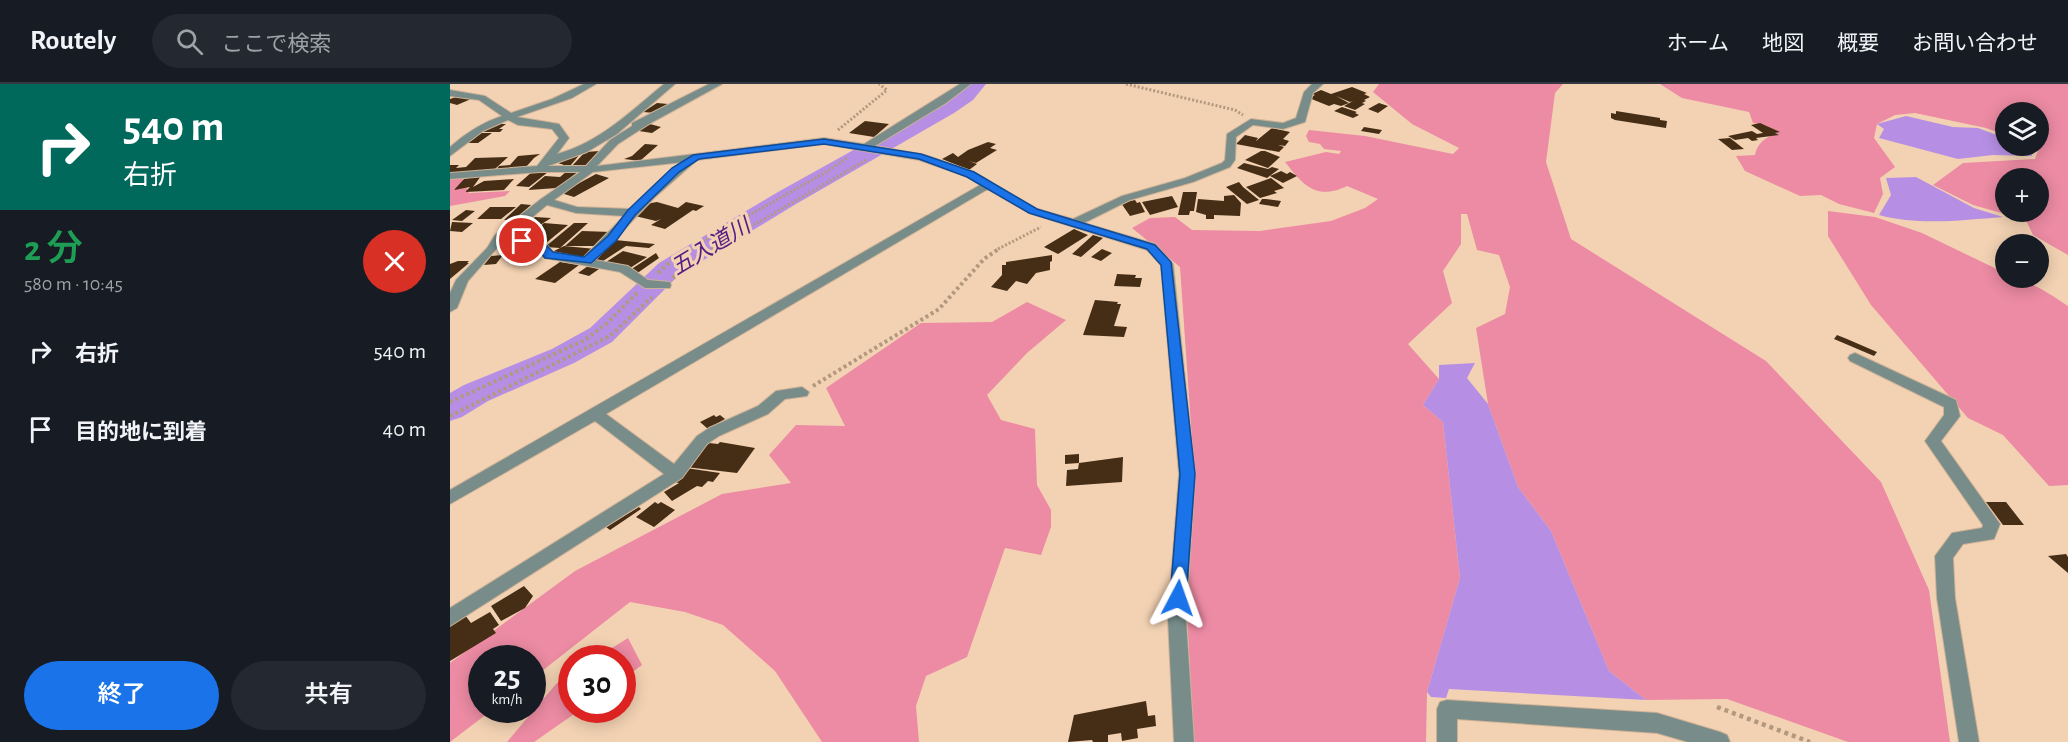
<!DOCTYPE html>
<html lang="ja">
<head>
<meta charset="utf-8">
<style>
	body { margin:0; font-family:"Alegreya Sans","Noto Sans JP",sans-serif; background:#242831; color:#f1f3f6; height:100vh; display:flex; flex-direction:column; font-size:22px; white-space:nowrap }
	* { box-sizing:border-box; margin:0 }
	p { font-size:20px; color:#9ea1a6 }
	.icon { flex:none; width:33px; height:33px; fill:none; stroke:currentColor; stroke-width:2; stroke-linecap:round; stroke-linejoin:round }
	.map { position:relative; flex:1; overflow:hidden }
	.drawer { display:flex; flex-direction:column; background:#171b24; width:450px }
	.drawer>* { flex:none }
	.guide { background:#00695c; color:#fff; overflow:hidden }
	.fabs { position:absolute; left:1545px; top:18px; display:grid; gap:12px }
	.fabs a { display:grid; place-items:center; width:54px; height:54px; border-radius:50%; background:#171b24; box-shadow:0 3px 15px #0003; font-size:30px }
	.speed { position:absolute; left:18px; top:561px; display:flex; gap:12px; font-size:30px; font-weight:700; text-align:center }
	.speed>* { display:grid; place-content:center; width:78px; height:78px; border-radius:50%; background:#171b24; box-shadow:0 3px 15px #0003; line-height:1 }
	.speed small { font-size:15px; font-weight:400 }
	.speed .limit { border:9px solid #d22; background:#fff; color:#111 }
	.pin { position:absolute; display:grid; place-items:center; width:51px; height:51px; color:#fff; margin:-26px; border:3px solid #fff; border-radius:50%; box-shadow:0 2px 6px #0007 }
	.me { position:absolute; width:66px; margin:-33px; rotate:4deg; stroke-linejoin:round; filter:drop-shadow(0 0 4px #0008) }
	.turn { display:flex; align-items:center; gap:21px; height:126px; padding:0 24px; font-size:27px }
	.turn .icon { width:78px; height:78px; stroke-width:2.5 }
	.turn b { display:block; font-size:42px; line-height:51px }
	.round { display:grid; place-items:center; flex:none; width:63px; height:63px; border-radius:32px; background:#242831 }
	.summary { display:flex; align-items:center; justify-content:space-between; height:102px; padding:0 24px }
	h1 { font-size:36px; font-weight:600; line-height:45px; color:#1e9e55 }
	.cta { display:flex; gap:12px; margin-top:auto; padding:12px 24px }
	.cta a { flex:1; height:69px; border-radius:36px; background:#1a73e8; color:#fff; font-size:24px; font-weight:600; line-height:69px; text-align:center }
	.cta a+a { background:#242831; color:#f1f3f6 }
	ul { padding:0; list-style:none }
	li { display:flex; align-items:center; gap:18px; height:78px; padding:0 24px }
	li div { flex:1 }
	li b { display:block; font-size:22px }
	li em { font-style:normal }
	header { display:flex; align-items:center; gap:36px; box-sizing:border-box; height:84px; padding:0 30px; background:#171b24; border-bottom:2px solid #363941 }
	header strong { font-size:28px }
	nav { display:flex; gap:33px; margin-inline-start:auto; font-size:21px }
	.search { width:420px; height:54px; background:#242831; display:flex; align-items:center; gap:15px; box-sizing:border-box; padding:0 21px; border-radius:33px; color:#9ea1a6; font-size:22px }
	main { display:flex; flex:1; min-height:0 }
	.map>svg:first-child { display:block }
	.green { fill:#ec8ba3; fill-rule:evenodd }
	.water { fill:#b68fe4 }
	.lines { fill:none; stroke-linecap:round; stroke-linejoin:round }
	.river { fill:#b68fe4; fill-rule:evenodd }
	.building { fill:#452e15 }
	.street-casing { stroke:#ceb196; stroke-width:2 }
	.path-far2 { stroke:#b2987f; stroke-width:3; stroke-dasharray:2 2; stroke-linecap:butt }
	.path-far1 { stroke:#b2987f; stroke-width:4; stroke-dasharray:3 3; stroke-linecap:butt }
	.path { stroke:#b2987f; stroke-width:4.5; stroke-dasharray:4 4; stroke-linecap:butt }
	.street { fill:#788d8a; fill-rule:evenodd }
	.route { fill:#1a73e8; stroke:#114b97; stroke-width:1.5 }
	.labels { text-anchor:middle; stroke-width:6; stroke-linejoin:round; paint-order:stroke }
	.water-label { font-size:22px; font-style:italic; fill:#541d81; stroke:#f3d2b3 }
</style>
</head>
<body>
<header>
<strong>Routely</strong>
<div class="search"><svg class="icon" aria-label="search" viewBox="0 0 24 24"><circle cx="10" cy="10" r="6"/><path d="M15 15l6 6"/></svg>ここで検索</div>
<nav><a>ホーム</a><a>地図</a><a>概要</a><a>お問い合わせ</a></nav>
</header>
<main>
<section class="drawer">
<div class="guide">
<div class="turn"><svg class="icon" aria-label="right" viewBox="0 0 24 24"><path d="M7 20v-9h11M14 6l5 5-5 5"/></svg><div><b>540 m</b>右折</div></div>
</div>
<div class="summary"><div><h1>2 分</h1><p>580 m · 10:45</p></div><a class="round" style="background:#d93025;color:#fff"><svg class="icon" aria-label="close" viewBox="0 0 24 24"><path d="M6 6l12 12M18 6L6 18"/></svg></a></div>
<ul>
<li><svg class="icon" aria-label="right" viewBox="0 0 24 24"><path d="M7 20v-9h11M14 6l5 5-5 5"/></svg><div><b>右折</b></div><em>540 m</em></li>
<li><svg class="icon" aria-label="arrive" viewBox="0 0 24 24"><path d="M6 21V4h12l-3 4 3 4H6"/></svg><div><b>目的地に到着</b></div><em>40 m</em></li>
</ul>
<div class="cta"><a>終了</a><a>共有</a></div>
</section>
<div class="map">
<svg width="1618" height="658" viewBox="0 0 1618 658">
	<rect width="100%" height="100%" fill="#f3d2b3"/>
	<path class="green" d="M929,0H1113L1105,9L1096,78L1121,155L1316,277L1431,398L1479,506L1500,658H1398L1277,615L1196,616L1159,587L1101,447L1068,403L1038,320L1026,244L1055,230L1060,203L1049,171L1027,166L1017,130H1011V160L993,187L1002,219L958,260L989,295L973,321L993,338L1010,494L977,608L976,658H744L737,532L744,385L730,183L682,144L700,134L725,133L742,146L810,147L881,137L915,124L928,115L897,102C866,117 853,101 835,78L876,68L889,70L891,67L874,65L870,60L859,58L856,52L859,46L915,52L1003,70L1009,64L962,40L923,8Z
		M1210,0H1618V171L1583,151L1576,136L1523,121L1483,101L1513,79L1585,75L1588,67L1578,62H1588V28H1556L1555,51L1536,44L1465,29L1445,31L1427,40L1424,54L1445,83L1430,94L1433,110L1424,129L1389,120L1371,111L1350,112L1295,87L1286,72L1305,71C1308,57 1317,54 1327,48L1315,41L1303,39L1299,28L1232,14ZM1556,94H1588V128H1556Z
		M0,92H11L19,109L60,107L55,112L0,122Z
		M1378,127L1425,133L1472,149L1555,189L1556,194C1577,194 1600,210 1618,222V401L1599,402L1553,351L1518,334L1421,221L1378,152Z
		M577,218L616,236L577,269L537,311L551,336L585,345L587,401L601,426V443L591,471L555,464L517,573L476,592L466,622L469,658H372L325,587L273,541L235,528L180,518L83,594L82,574H32V626H42L0,658V579L125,487L272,410L341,399L319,371L346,341L395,342L376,304L471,239L542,238Z
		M178,554L192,581L173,595L172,574H146Z
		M121,590L122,626H130L84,658H57L106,600Z"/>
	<path class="water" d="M1456,32L1503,43L1528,44L1555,54L1556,62H1573L1581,66L1582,72L1543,71L1508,75L1429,54L1434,45L1427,40Z
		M1466,93L1524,124L1553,133C1513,136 1469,142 1429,131L1441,111L1436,94Z
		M1025,279L1017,294L1038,320L1068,403L1101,447L1159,587L1196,616L999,605L996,614L981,613L977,608L1010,494L993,338L973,321L989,295V281Z"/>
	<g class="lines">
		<path class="river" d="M513,0H536L523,16L504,29L346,120L229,191L162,258L124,279L38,317L12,333L0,337V309L14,301L102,265L140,244L209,179L328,108L488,19Z"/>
	</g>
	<path class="building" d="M902,3L917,9L914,10L920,13L914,16L916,17L912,19L915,20L905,26L894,22L903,17L900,18L886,12L899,19L891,22L884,20L879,22L859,14L865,11L862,10L871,6L881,10Z
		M9,12L21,15L7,21L0,19V15Z
		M207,19L218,20L205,29L193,28Z
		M929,19L938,22L928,29L918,25Z
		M892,23L907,28L905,29L909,31L903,34L884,27Z
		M1166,27L1210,34V36L1217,37L1216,44L1165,36L1161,34V29L1166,30Z
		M415,37L439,40L424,53L399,49Z
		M1310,39L1330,48L1325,49L1329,51L1306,54L1308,56L1302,57L1298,54L1285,56L1278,52L1302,47L1307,50L1313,49L1301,41Z
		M43,40H56L49,45H53L50,48H33Z
		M200,40L211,43L202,49L189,47Z
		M914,43L932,46L929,50L911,47Z
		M822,44L840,48L833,55L839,57L835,62L828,61L834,63L829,68L786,60L795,51L808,54L806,57Z
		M29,49H42L28,59H15Z
		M1280,54L1294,65L1282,66L1268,55Z
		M538,58L546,60L540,64L547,66L526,79L519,77L527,80L519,86L492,75L503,69L508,73L518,66Z
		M195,60L208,61L190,77L174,75L182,72Z
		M150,67L136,82L121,83L135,68Z
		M811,67H815L830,73L818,84L795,76Z
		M131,69L120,82L110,83L113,80H109L114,74Z
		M90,70L84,74L76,83L47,85L49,82L60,81L68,72Z
		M58,73L45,85L0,89V81H9L6,84L16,83L25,74Z
		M794,79L818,85L822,83L829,85L817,94L787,84Z
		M83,87L98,88L79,103L66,102Z
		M117,87H129L107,104L78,106L95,92L110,93Z
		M831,87L837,90L840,88L847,92L833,99L820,92Z
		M146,90L159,94L124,113L111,109Z
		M31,92L23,103L34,97L64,95L54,106L15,108L20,103L4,106L14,95Z
		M821,94L834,104L824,107L827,109L810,114L796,103Z
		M789,98L793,103L809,116L797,120L776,103Z
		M733,108H747L744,127H740L739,131H728Z
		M784,111L791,119L790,132L764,131V135H756V131L746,128L748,115L774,117V112Z
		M722,112L728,123L700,131L692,118Z
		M812,115H816L831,117L828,123L809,120Z
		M685,116L687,119L690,118L695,128L680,132L671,119Z
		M207,118L228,124L236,118L254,122L246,127L243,126L215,145L201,141L211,135L206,137L181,131L201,119Z
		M71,120L81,121L64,136H54Z
		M40,123H66L51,135H27Z
		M16,126L25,127L12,137L2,136Z
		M85,133L101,134L73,152L66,150Z
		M2,138L23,139L12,148L0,147Z
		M94,139L118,141L96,159H88L96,152L80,151Z
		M124,139H138L110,164L95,163Z
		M624,145L638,151L608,170L594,163Z
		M132,147L161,148L147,162H115Z
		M643,151L653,154L631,173L622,170Z
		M165,156L205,160L199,164L176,162L150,179L139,176Z
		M114,162L146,165L136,173L100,169Z
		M652,165L662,169L651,177L641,173Z
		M82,166L91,169L71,180L62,176Z
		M173,167L197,173L177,186L153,180Z
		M206,169L209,174L186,190L177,188Z
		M53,171L46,180L34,181L41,172Z
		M602,171V177L600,178V186L586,189L577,200L566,197L557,207L541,203L552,191V181H556V178Z
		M8,177H19L17,179H19L0,195V180Z
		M110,178L129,181L105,199L85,195Z
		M138,182L149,185L139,192L128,189Z
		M667,190L686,191L685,194H692L690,203L664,202Z
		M645,216L668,218L667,220H671L664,242L677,243L674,253L633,251Z
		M1387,251L1397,255L1427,268L1424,272L1384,255Z
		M264,331L266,333L270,331L275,335L258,345L250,338Z
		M270,358L305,364L287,389L236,383L259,359L268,360Z
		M629,370V379L615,380V371Z
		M673,373L672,398L616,402L617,386L628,385L629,379Z
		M236,384L270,389L263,398L258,397L252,403L247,402L222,417L214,408L229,399L224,398Z
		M205,418L208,420L211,418L225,426L204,443L186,433Z
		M1536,418H1556L1574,441H1553Z
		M189,423L191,425L160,446L156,443Z
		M1616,470L1618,473V489L1598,472Z
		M74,502L83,512L75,524L51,537L41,522Z
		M40,528L49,541L43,545L46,549L0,577V540L15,531L21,539Z
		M696,617L698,632L705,631L706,642L687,645L688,654L672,657L671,649L658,651V658H643L642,656L618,658L624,631Z"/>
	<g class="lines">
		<defs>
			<path id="street" d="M134,0H146L122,14L67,33L109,40L119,54L107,70C150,58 180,28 214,0H225L167,50L137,68L98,82H136L160,56L182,42V39L259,0H272L199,40L168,60L147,82L374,54L414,60L510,0H521L496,19L425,62L475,71L524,88L587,125L623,135L672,112L735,94L772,79L775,76L777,50L801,35L833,39L846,34L854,8L862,0H873L863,9L855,38L833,45L803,41L786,53L785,76L780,83L743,98L680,116L634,139L705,160L723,180L745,390L736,535L744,658H724L718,535L729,390L711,181L697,166L579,129L538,105L156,330L224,380L247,352L259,344L308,322L326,307L352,303L359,308L357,312L335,315L318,330L269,352L257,360L232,394L0,542V524L214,390L145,337L0,420V406L530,101L516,92L469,76L374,60L247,76L204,114L145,176L178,182L198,196L220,198L221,201L220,204H195L170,188L95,174L87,165L55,155L18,197L7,224L0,228V209L6,196L37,164L45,151L91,115L130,88H90L0,95V89L87,82L109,54L102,45L68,41L58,36L33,47L0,72V63C16,49 31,39 52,32L29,16L0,12V6L35,12L61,29L102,15ZM234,78L209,97L181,125L127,123L104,116L143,88ZM97,121L126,129L174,132L133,174L103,168L95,159L62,150Z
				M1405,269L1506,316L1510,332L1491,357L1550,440L1544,455L1513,460L1503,474L1505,514L1529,658H1509L1487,514L1485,472L1502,449L1532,444L1533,441L1475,357L1494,331V323L1400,277L1398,274L1400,271Z
				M997,616L1207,629L1270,648L1277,651L1280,658H1238L1207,649L1007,635V658H987V625L990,618Z"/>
		</defs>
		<use href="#street" class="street-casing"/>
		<path class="path-far2" d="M676,0L785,26L793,31
			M388,46L437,6L429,0
			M239,165L378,87L398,73
			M262,165L416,76
			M548,165L591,143"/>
		<path class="path-far1" d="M208,189L227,172L242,164
			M223,194L237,180L265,164
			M363,302L489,225L534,175L550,164
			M0,318L135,256L156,240L187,209
			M0,332L160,252L202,213"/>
		<path class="path" d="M1267,623L1360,658"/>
		<use href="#street" class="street"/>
	</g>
	<path class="route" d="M374,55L471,70L524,88L587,125L705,161L721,178L745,390L736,514L734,519L728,521L722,519L720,514L730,390L711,181L697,165L579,129L517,93L469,75L374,60L249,75L229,88L185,131L166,157L141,179L95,174L87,165L66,157L72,153L95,160L103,168L134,173L158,152L178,126L222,84L243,71Z"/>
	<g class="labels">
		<g class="water-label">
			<text transform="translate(260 162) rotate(-31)" y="8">五入道川</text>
		</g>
	</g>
</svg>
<div class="fabs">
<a><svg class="icon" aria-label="layers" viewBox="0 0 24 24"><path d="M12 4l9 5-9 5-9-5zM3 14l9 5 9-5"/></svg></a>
<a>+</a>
<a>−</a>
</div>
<div class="speed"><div>25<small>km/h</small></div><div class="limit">30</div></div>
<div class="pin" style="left:72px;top:157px;background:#d93025"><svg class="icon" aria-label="arrive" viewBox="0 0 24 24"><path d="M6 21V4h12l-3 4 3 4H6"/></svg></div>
<svg class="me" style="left:728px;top:514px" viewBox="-20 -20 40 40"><path d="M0-17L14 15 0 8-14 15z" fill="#1a73e8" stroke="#fff" stroke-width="4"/></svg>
</div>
</main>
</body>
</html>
